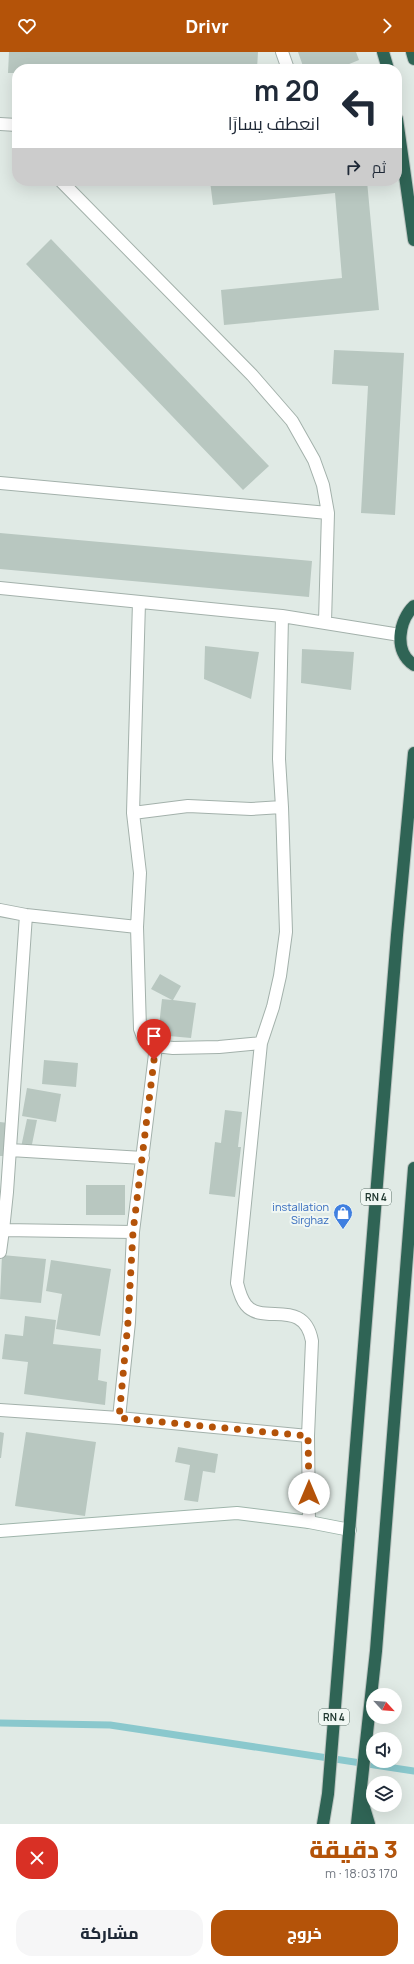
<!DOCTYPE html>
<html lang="ar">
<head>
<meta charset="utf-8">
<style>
	body { margin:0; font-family:Manrope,Cairo,sans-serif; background:#f6f6f7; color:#1f2937; direction:rtl; height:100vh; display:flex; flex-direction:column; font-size:15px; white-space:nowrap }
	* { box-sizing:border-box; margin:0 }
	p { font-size:13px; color:#747a83 }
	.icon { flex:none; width:22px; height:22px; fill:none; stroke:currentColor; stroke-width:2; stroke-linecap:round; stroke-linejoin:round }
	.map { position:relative; height:1772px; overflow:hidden; direction:ltr }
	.side { display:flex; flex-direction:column; background:#fff; flex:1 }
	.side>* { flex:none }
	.guide { position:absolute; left:12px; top:12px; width:390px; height:122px; border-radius:16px; box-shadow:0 4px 16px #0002; direction:rtl; background:#fff; color:#1f2937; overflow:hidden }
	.needle { width:26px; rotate:116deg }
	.fabs { position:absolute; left:366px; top:1636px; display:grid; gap:8px }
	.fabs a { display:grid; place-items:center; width:36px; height:36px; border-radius:50%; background:#fff; box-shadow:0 4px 16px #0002; font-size:20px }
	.pin { position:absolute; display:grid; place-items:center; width:34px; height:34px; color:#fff; margin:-41px -17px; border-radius:50% 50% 50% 0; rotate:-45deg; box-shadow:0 0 4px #0007 }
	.pin .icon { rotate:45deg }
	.me { position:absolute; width:44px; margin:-22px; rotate:0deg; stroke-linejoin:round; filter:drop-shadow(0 0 3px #0008) }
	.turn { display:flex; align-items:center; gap:14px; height:84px; padding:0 16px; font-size:18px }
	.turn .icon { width:52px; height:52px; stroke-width:2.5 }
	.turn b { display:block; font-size:28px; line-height:34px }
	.then { display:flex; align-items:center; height:38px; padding:0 16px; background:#0003; gap:8px; font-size:15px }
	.round { display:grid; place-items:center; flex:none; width:42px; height:42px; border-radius:16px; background:#f6f6f7 }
	.overview { display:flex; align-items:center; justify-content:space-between; height:68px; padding:0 16px }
	h1 { font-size:24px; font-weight:800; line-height:30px; color:#b45309 }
	.button { display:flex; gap:8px; margin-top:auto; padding:8px 16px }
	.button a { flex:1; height:46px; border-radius:16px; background:#b45309; color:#fff; font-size:16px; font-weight:800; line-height:46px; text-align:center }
	.button a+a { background:#f6f6f7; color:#1f2937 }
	header { display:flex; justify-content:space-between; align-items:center; height:52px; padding:0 16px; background:#b45309; color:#fff; font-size:18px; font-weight:800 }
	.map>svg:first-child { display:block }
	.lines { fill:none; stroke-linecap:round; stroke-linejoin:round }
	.stream { stroke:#8ac8cd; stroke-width:7 }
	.building { fill:#b8c7c0 }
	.street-casing { stroke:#a3b1ab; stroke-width:14 }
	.secondary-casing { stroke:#9fb5ab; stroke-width:14 }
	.highway-casing { stroke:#bcc4c1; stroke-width:14 }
	.street { stroke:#fff; stroke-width:12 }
	.secondary { stroke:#fff; stroke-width:12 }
	.highway { stroke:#2f6455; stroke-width:12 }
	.route { stroke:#b45309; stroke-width:7; stroke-dasharray:0 12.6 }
	.labels { text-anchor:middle; stroke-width:4; stroke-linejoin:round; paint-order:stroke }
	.shield { fill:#f0f7f3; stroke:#5f726b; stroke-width:1 }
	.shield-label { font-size:10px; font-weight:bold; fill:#213931 }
	.shop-label { font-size:11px; fill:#366cbe; stroke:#f0f7f3; text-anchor:end }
</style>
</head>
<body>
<header><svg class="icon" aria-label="forward" viewBox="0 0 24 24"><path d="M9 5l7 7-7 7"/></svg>Drivr<svg class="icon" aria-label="heart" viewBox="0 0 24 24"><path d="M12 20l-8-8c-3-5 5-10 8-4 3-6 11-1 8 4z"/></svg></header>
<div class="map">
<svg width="414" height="1772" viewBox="0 0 414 1772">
	<rect width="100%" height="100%" fill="#e0eae5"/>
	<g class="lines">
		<path class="stream" d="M0,1671L110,1673L414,1719"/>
	</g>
	<path class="building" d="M9,0H258L257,17H17V21H8Z
		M298,0H356L359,8L337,17H304Z
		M210,129H367L379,258L224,273L221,238L342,226L335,141L213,153Z
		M51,187L269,414L243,438L26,212Z
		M334,298L404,301L395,463L361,461L368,334L332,332Z
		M0,481L312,509L309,545L0,517Z
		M205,594L259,600L251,647L204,627Z
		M302,597L354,600L351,638L301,631Z
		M160,922L181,934L173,948L196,951L191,986L158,983L162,947L172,948L151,937Z
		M44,1008L78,1011L76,1035L42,1032Z
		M27,1036L61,1042L56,1070L22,1064Z
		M225,1058L242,1060L238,1095H241L235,1145L209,1142L215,1090L221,1091Z
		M27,1067L37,1068L30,1102L20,1100Z
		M0,1070L8,1071L5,1104H0Z
		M86,1133H125V1163H86Z
		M2,1203L46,1207L41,1251L0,1247Z
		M51,1208L111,1217L100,1284L56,1277L62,1242L46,1239Z
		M25,1264L56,1268L53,1292L101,1297L98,1328L107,1330L105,1353L24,1342L28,1310L2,1307L5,1282L23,1284Z
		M0,1380L4,1381L1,1406H0Z
		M26,1380L96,1390L85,1464L15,1454Z
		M178,1395L218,1402L215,1421L203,1419L198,1450L184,1448L190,1413L175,1410Z"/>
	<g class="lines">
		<defs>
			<path id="street" d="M282,0L288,17
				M0,72L17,73
				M61,129L252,323L292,369L314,408L323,433L328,461
				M0,431L328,461L325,570
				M0,536L282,564L400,583
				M133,761L139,550
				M0,858L26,863L137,875L140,977L143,985L156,994L173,996L219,995L261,991L237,1231C239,1239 241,1247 246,1253C263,1274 304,1245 312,1289L308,1384L309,1470
				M26,863L7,1140L3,1178L133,1180L129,1270L119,1366
				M137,875L140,821L133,761L188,754L251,757L282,755L279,707L282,564
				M261,991L273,955L280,924L286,880L282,755
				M10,1098L143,1106
				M133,1180L156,994
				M0,1200L3,1178
				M0,1358L119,1366L308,1384"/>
			<path id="secondary" d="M0,1479L237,1461L309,1470L350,1478"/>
			<path id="highway" d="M383,0L388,17
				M412,0L414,7
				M397,67L414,188
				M414,554C399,568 393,600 414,613
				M362,1749L369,1772
				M323,1772L328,1742L397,883L414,701
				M357,1772L376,1599L414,1116"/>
		</defs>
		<use href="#street" class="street-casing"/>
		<use href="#secondary" class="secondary-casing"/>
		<use href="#highway" class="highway-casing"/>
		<use href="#street" class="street"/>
		<use href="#secondary" class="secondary"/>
		<use href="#highway" class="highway"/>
	</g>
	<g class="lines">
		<path class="route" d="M154,1008L133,1180L128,1270L119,1366L308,1384L309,1441"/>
	</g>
	<defs>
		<symbol id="shop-pin" viewBox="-11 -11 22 30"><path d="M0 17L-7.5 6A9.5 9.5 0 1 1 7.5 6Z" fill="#3f7fe0" stroke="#f0f7f3"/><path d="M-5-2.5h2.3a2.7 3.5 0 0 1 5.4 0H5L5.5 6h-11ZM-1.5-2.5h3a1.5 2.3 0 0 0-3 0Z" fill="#fff"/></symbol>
	</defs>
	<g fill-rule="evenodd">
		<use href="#shop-pin" x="332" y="1150" width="22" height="30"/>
	</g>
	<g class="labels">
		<g class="shield">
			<rect x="361" y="1137" width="30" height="16" rx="3"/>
			<rect x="319" y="1657" width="30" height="16" rx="3"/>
		</g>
		<g class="shield-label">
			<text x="376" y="1149">RN 4</text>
			<text x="334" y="1669">RN 4</text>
		</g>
		<g class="shop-label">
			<text x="329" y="1159">installation<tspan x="329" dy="13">Sirghaz</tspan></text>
		</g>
	</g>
</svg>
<div class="fabs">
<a><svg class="needle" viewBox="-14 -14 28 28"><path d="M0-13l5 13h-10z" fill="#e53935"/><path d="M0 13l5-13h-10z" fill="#747a83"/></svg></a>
<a><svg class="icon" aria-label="sound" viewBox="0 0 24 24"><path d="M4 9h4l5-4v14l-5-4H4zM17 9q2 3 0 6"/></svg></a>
<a><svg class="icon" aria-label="layers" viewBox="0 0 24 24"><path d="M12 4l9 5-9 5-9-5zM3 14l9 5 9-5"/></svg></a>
</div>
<div class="pin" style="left:154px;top:1008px;background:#d93025"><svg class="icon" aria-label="arrive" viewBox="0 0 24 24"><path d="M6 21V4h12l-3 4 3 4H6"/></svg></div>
<svg class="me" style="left:309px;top:1441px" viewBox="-20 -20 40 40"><circle r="19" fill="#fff"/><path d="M0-13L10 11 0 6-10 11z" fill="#b45309"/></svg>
<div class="guide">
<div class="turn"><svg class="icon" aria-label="left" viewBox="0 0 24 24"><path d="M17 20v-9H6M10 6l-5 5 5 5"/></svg><div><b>20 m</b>انعطف يسارًا</div></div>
<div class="then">ثم<svg class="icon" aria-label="right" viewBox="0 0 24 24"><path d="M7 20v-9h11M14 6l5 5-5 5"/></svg></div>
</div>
</div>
<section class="side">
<div class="overview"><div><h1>3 دقيقة</h1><p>170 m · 18:03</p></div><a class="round" style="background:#d93025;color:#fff"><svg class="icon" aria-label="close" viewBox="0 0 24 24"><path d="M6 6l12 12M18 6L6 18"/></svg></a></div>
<div class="button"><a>خروج</a><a>مشاركة</a></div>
</section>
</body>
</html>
